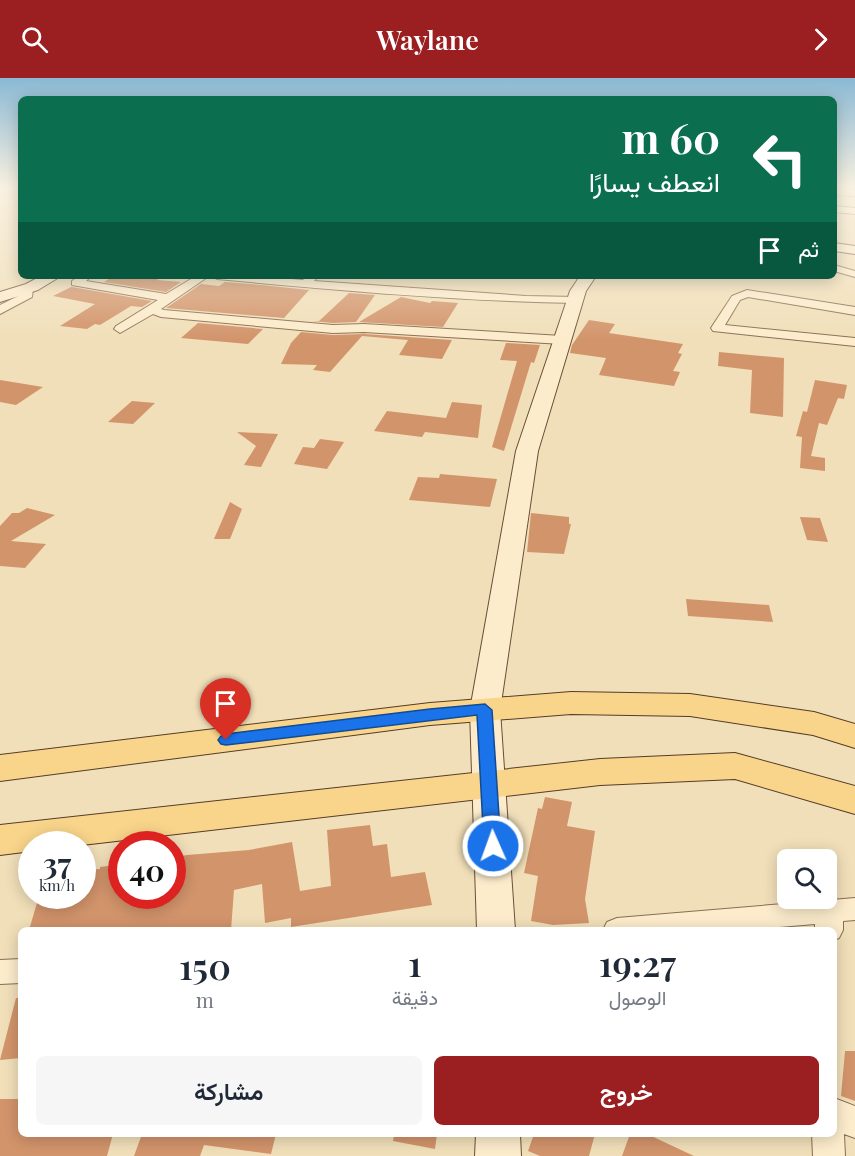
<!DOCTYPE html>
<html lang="ar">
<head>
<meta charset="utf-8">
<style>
	body { margin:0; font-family:"Playfair Display",Vazirmatn,serif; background:#f6f6f7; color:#1f2937; direction:rtl; height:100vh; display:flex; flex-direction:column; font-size:22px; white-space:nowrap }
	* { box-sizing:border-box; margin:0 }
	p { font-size:20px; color:#747a83 }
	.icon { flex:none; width:33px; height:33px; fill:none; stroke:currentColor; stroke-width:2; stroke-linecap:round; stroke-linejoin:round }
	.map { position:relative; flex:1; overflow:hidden; direction:ltr }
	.sheet { position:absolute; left:18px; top:849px; width:819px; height:210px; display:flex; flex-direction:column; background:#fff; border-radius:9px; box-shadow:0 3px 15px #0003; direction:rtl }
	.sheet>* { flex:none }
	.hud { position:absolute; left:18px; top:18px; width:819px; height:183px; border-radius:9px; box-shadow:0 3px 15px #0003; direction:rtl; background:#0b6e4f; color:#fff; overflow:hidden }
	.fabs { position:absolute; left:777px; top:771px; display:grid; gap:12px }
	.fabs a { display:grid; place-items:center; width:60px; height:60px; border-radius:9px; background:#fff; box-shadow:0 3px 15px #0003; font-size:30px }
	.speed { position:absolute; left:18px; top:753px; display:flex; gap:12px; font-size:30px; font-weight:700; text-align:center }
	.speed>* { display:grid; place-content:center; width:78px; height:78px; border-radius:50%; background:#fff; box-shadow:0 3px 15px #0003; line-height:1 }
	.speed small { font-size:15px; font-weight:400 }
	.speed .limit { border:9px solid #d22; background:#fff; color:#111 }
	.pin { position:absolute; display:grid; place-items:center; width:51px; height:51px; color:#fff; margin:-62px -26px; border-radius:50% 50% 50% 0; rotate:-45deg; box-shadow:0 0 6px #0007 }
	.pin .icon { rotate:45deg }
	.me { position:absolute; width:66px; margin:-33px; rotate:358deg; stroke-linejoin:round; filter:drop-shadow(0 0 4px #0008) }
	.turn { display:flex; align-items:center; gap:21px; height:126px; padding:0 18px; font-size:27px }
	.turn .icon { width:78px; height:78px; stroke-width:2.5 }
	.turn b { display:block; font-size:42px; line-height:51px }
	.then { display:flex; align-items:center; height:57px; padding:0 18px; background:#0003; gap:12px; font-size:22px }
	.eta { display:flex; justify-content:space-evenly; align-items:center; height:102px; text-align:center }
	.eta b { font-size:36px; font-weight:600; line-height:42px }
	.cta { display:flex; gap:12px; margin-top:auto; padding:12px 18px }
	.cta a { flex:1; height:69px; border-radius:9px; background:#9b1e21; color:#fff; font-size:24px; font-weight:600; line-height:69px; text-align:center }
	.cta a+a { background:#f6f6f7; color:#1f2937 }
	header { display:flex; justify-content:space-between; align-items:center; height:78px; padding:0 18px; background:#9b1e21; color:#fff; font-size:27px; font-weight:600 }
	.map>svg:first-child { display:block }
	.building { fill:#d2946b }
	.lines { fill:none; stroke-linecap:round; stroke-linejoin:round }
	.street-casing { stroke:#886e53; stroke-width:2 }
	.secondary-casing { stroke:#694f36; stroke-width:2 }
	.primary-casing { stroke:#553c28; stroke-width:2 }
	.street { fill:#fceccc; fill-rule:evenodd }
	.secondary { fill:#fceccc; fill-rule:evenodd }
	.primary { fill:#f9d58b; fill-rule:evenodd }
	.route { fill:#1a73e8; stroke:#114b97; stroke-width:1.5 }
</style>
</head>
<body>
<header><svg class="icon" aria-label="forward" viewBox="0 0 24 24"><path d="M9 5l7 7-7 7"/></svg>Waylane<svg class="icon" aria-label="search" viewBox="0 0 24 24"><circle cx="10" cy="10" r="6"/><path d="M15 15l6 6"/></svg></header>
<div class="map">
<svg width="855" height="1078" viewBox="0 0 855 1078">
	<rect width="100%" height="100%" fill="#f1dfb9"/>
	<path class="building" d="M114,198H164L157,202L181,204L166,214L104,204Z
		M225,204L261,207L309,212L284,240L166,230L201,206L219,208Z
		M71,209H72L152,223L142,229L131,228L100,247L95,246L87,251L60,248L95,226L53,218Z
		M349,215L375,217L356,244L333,245L312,243H319Z
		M401,219L430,225L432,223L458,225L443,249L359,244Z
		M589,242L615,246L609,255L683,266L678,275L682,276L673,293L680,294L674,308L599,297L606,280L570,275L572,267Z
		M198,245L263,251L248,266L181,260Z
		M301,254L333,257L364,256L452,262L442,281L399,277L408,262L362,258L330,294L313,292L317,287L281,286L291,265Z
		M506,265L540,267L534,285L531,284L504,373L492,369L517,283L500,282Z
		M719,274L784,280L783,339L750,335L752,292L718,288Z
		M0,302L43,309L16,327L0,324Z
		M815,302L847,307L844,321L838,320L827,347L819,345L811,378L825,380V393L800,390L802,359L796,358L803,333L807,334Z
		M132,323L155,325L133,346L108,344Z
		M452,324L482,327L478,360L425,354L422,359L374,353L387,333L446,340Z
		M237,354L278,356L261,389L244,387L256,368Z
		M320,361L344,364L327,391L294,386L303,369L314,370Z
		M440,396L497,401L490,429L409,422L418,399L439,400Z
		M230,424L242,431L230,461H214Z
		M27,430L55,437L11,463L46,466L25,490L0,488V448L12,435H19Z
		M531,435L569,439V446H571L564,476L527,474Z
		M800,439L820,440L828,464L807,462Z
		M686,521L769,527L773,544L688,538Z
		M545,719L572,724L567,748L595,753L585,821L589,845L553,847L531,843L538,798L524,795L538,730L542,731Z
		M370,747L373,768L387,766L391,799L425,794L432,827L291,849V840L265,845L262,806L234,812L231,852H29L39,818H82V792L100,791V789L122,786V818H172V780L187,777L249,772L292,764L300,813L331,808L327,752Z
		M16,920H21V980L0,982Z
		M845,973H855V1023L841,1018Z
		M0,1021H21V1056H113L107,1078H0Z
		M142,1056H276L271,1076L204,1067L200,1078H134Z
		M394,1056H437L435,1071L393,1063Z
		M534,1056H595L589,1078H540L528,1073Z
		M630,1056H647L694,1078H622Z"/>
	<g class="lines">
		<defs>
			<path id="street" d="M834,111L855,112V118L834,117Z
				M834,128L855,130V136L834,134Z
				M834,187L855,193V199L834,193Z
				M79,198H91L86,203L166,216L196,198H209L161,231L164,232L333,247L364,246L562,258L568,262L562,266L364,254L333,255L161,239L153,236L120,255L114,251L116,248L158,222L72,207V203Z
				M212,198H254L303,202L307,198H318L314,203L526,218L576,219L582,222L576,225C456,223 336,212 217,201Z
				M27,207L33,210L32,219L0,236V227L22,216L21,210Z
				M747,212L855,229V237L748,219L740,222L725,247L855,260V268L713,253L711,250L732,218Z
				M855,820V842L843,843V852L839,860L834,862V852H815V846L745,852H603L607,844L617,840Z
				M21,881V905L0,906V882Z
				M834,1020L855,1028V1060L844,1056L845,1078H813L812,1056H834Z"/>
			<path id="secondary" d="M834,165L855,168V176L834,173Z
				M41,198H61L38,212L0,224V214L26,206Z
				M580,198H596L586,213L538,373L500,632L515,852H477L470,632L516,373L570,213Z
				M476,1056H520L521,1078H475Z"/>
			<path id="primary" d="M571,614L690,616L814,634L855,646V670L813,657L690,638L571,636L430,647L0,703V677L430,625Z
				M735,675L855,708V736L735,701L600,707L82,767L32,766V773L0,777V747L600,681Z"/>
		</defs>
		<use href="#street" class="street-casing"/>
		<use href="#secondary" class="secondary-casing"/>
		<use href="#primary" class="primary-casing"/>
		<use href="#street" class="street"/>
		<use href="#secondary" class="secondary"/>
		<use href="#primary" class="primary"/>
	</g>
	<linearGradient id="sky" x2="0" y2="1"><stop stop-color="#8ab9d4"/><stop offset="0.42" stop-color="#f9f1e0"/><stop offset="1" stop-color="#f9f1e0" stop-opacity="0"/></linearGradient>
	<rect width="855" height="262" fill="url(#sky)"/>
	<path class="route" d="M485,626L492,632L501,768L499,773L493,775L486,773L484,768L477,637L226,667L221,666L218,662L221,658L226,656L430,631Z"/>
</svg>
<div class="fabs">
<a><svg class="icon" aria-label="search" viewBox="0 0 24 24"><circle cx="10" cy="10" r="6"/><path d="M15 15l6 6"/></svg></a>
</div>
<div class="speed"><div>37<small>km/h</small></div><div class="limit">40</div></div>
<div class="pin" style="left:226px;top:662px;background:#d93025"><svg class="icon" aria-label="arrive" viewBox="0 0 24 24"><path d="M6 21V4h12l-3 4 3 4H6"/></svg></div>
<svg class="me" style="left:493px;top:768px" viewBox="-20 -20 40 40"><circle r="17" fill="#1a73e8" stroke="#fff" stroke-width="3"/><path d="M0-11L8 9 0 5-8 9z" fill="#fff"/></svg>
<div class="hud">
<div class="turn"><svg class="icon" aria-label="left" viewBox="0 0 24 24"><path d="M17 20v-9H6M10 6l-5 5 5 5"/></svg><div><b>60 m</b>انعطف يسارًا</div></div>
<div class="then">ثم<svg class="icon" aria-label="arrive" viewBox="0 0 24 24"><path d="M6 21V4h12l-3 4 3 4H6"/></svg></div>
</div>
<section class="sheet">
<div class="eta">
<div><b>19:27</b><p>الوصول</p></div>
<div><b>1</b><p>دقيقة</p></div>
<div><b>150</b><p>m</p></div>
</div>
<div class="cta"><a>خروج</a><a>مشاركة</a></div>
</section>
</div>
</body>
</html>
